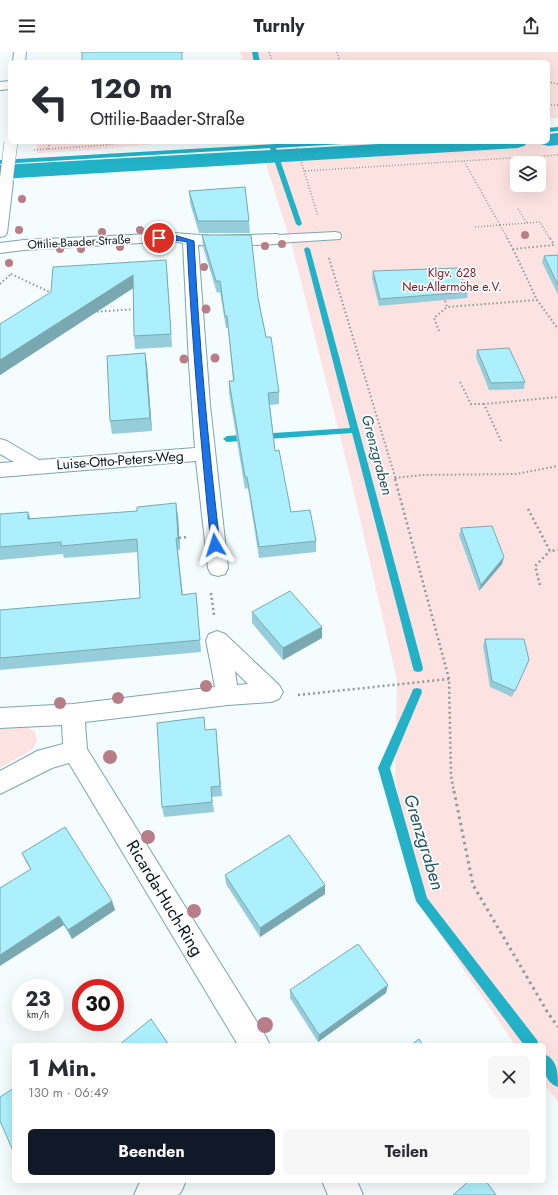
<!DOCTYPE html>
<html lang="de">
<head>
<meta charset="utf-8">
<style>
	body { margin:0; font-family:Jost,sans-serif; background:#f7f7f7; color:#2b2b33; height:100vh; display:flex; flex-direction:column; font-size:15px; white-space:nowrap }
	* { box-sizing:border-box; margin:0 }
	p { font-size:13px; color:#7c7c81 }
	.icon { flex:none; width:22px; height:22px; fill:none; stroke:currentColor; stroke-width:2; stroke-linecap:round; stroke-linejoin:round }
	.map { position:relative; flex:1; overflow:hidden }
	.drawer { position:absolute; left:12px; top:991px; width:534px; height:140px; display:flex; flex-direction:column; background:#fff; border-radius:6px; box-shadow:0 4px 16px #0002 }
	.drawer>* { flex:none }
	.guide { position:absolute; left:8px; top:8px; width:542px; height:84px; border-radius:6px; box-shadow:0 4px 16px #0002; background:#fff; color:#2b2b33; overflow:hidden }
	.fabs { position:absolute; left:510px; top:104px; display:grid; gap:8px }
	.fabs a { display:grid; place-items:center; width:36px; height:36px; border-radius:6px; background:#fff; box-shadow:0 4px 16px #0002; font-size:20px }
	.speed { position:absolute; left:12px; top:927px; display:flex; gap:8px; font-size:20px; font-weight:700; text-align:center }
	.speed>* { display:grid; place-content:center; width:52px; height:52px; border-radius:50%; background:#fff; box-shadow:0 4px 16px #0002; line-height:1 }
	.speed small { font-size:10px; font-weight:400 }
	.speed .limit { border:6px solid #d22; background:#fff; color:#111 }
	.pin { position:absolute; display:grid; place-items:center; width:34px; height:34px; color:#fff; margin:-17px; border:2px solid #fff; border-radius:50%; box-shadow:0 1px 4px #0007 }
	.me { position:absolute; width:44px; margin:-22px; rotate:354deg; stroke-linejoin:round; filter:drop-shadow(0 0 3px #0008) }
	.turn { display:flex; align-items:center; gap:14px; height:84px; padding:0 16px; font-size:18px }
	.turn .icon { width:52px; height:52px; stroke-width:2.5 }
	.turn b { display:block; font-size:28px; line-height:34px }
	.round { display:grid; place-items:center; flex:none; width:42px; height:42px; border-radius:6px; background:#f7f7f7 }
	.headline { display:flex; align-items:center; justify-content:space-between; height:68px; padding:0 16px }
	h1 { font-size:24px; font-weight:700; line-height:30px }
	.button { display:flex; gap:8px; margin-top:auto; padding:8px 16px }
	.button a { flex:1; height:46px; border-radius:6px; background:#111827; color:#fff; font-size:16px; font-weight:700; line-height:46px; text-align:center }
	.button a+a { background:#f7f7f7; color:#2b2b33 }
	header { display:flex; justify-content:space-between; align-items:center; height:52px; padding:0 16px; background:#fff; font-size:18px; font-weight:700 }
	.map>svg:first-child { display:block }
	.green { fill:#fce3e2; fill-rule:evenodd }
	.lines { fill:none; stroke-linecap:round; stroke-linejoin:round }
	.stream { fill:#22b1c7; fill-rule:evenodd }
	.canal { fill:#22b1c7; fill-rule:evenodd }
	.lane-casing { stroke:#7ea5ad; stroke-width:2 }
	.street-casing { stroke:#7ea5ad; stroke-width:2 }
	.path-far3 { stroke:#8e999b; stroke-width:1.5; stroke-dasharray:1 2; stroke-linecap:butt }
	.path-far2 { stroke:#8e999b; stroke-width:2; stroke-dasharray:1.5 2.5; stroke-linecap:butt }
	.path-far1 { stroke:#8e999b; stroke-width:2.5; stroke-dasharray:2 3; stroke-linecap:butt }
	.path { stroke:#8e999b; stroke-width:3; stroke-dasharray:2.5 4; stroke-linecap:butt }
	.lane { fill:#fff; fill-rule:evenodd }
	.street { fill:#fff; fill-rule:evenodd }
	.street-bridge-casing { stroke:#7ea5ad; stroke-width:14; stroke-linecap:butt }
	.street-bridge { stroke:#fff; stroke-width:13 }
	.tree { fill:#b87e88 }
	.wall { fill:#95ceda }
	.shaded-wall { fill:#79a8b1 }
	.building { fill:#adf0fd; stroke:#79a8b1 }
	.route { fill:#1a73e8; stroke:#114b97 }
	.labels { text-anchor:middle; stroke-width:3.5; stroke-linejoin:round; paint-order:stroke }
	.far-street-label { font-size:12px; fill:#0a191c; stroke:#fff }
	.far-park-label { font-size:12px; fill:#861627; stroke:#fff }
	.street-label { font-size:14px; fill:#0a191c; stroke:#fff }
	.water-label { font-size:15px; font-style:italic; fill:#225862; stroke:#fff }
	.near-street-label { font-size:17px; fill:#0a191c; stroke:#fff }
	.near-water-label { font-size:18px; font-style:italic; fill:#225862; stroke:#fff }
</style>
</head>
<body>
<header><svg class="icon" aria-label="menu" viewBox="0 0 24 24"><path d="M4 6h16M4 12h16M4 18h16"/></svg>Turnly<svg class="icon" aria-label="share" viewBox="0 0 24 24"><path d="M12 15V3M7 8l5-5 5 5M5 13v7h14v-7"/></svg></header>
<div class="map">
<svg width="558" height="1143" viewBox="0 0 558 1143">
	<rect width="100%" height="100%" fill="#f4fcfe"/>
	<path class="green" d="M240,0H558V66H548V10H243Z
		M558,87V1050L544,1031V993H515L415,846L395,724L397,628L351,428L292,194L264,106L517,90H548V88ZM517,111H539V133H517Z
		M37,90H172L94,98L37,101Z
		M27,675L35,680L37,689L33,697L0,716V677Z"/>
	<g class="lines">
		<path class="stream" d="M252,0H258L260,10H254Z
			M558,75V79L548,80V76Z
			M311,90H345L342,92L276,96L302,172L299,174L296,172L270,96L0,112V108Z
			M307,195L310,197L423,616L422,619L418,620L414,619L413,616L352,381L227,390L223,387L227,384L350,376L304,197Z
			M417,636L421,637L422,640L390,716L427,846L537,988L539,993H524L416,849L378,716L412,640L413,637Z
			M544,1002C558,1008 558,1021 558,1035C543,1029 544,1016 544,1002Z"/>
		<path class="canal" d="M558,81V93L548,94L541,92L539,90H548V82Z
			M414,90H528L524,94L517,96L0,127V113Z"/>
		<defs>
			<path id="lane" d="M335,180L340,181L341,184L340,187L277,191L272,190L271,187L272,184L277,183Z"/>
			<path id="street" d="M14,0H26L25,10H13Z
				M10,29V37L0,38V30Z
				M6,126L11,127L13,130L7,181L5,184L0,185V129Z
				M174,181L213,184L277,182L282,184L285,187L282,190L277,192L226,194L198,193L210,353L228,516L225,522L218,524L211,522L208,516L196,409L0,425V411L14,410L0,402V387L7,389L39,408L195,396L189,312L183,191L174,189L24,198L0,201V191L24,188Z
				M217,579L225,582L279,633L283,640L279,647L271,650L228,653L85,670L87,697L265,983L270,993H238L69,711L52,716L0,742V719L37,699L63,692L62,673L0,676V656L73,652L215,635L206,588L209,582ZM235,619L248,632L237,633Z
				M142,1129H186L181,1140L178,1143H134L139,1132Z
				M322,1129H357L363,1143H328Z"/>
		</defs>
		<use href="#lane" class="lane-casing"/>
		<use href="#street" class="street-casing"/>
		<path class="path-far3" d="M269,0L273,10
			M337,0L340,10
			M409,10H440
			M548,30L558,32
			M548,53H558
			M295,90L318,164
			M48,97L50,90
			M34,98L106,93L123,90
			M464,109L500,173
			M305,119L558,103
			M518,157L527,171
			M500,173L508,187
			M500,173L540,170L550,187
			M475,175L500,173"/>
		<path class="path-far2" d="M507,186L513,197L554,193L550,186
			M513,197L537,248L558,277
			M329,206L396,428
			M11,222L54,242
			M0,232L11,222
			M444,245L447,255L537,248
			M93,260L136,257
			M439,279L434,266L447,255
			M460,330L471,352H484
			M501,389L484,352L558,345
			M395,426L422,423L516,422L558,414"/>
		<path class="path-far1" d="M395,427L449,627L451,724L454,740
			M528,457L550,499L558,498
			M179,486L188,485
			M540,533L535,514L550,499
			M211,541L214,563
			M298,643L449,627"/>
		<path class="path" d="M454,739L473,833L548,961L558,975"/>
		<use href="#lane" class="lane"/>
		<use href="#street" class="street"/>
		<defs>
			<path id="street-bridge" d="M6,130L11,90"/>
		</defs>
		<use href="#street-bridge" class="street-bridge-casing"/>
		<use href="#street-bridge" class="street-bridge"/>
	</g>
	<g class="tree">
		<circle cx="22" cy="147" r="4"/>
		<circle cx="19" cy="178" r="4"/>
		<circle cx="140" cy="178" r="4"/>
		<circle cx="102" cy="180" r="4"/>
		<circle cx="525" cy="183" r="4"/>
		<circle cx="282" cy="192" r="4"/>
		<circle cx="154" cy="193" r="4"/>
		<circle cx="265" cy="194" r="4"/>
		<circle cx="120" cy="195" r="4"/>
		<circle cx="60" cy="197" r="4"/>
		<circle cx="81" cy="197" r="4"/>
		<circle cx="9" cy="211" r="4"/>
		<circle cx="204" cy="215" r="4"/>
		<circle cx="206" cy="257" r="4.5"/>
		<circle cx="215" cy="306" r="4.5"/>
		<circle cx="184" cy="307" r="4.5"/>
		<circle cx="206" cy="634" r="6"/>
		<circle cx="118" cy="646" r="6"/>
		<circle cx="60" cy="651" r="6"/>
		<circle cx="110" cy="705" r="7"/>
		<circle cx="148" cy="785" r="7"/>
		<circle cx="194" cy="859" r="7"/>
		<circle cx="265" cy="973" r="8"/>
	</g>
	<path class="wall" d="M189,139L249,169L250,181H199L190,151Z
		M202,183L258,246L266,285L279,340V352L270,353L275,399L291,460L316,489V500L259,506L248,436L245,437L229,341V329H233L228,276H226L220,240L217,241L203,195Z
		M558,203V243L542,210L544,204Z
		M373,219L468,240L467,246L379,254L372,226Z
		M167,220L172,295L135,297L134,284L133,236L0,323V272Z
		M477,298L525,330L524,337L489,338L476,305Z
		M145,301L147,314L152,379L112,382L110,369Z
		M0,462L30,466L178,464L180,498H178L183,543L196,541L201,600L0,618V558L140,546L138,500L64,506L63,502L0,508Z
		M461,476L502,512L479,539L459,483Z
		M252,560L322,575V586L283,608L252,571Z
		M485,587L529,608L512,645L490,635L483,594Z
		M216,677L222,744L212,745L214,760L164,765L162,755L205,678Z
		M22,801L112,849L115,858L72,887L26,810Z
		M225,823L325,842L260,885L226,832Z
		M290,938L386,941L318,990L290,946Z"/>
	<path class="shaded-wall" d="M166,208L167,220L172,295L171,282Z
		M133,223L135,235L0,323V308Z
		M145,301L147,314L152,379L150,366Z
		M176,451L178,464L180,498L178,486Z
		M28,460L32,472L28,467Z
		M504,505L502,512L479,539L481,533Z
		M322,575V586L283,608V596Z
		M325,833V842L260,885V876Z
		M112,849L115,858L72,887L68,878Z
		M59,864L64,873L0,914V903Z
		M388,933L386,941L318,990L319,983Z"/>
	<path class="building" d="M82,0H182V10H82Z
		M245,135L249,169H198L189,139Z
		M202,183H251L258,246L266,285H271L279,340L268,341L275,399L279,398L291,460L310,458L316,489L259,495L247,425H245L229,329H234L227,264H225L220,229H216Z
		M558,203V233L544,204Z
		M166,208L171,282L134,284L133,223L0,308V272L51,240L53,215Z
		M458,216L468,240L380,247L373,219Z
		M509,296L525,330L491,331L477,298Z
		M145,301L150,366L110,369L107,304Z
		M176,451L178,486H176L182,543L196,541L200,588L0,606V558L140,546L137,487L61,494V490L0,495V462L28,460V467L137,459V455Z
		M492,474L504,505L481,533L461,476Z
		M290,539L322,575L283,596L252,560Z
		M485,587H524L529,608L515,639L492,629Z
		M204,665L205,678L216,677L220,734L211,735L212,750L162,755L157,671Z
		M65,775L112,849L68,878L59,864L0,903V836L31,817L22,801Z
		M289,783L325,833L260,876L225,823Z
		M358,892L388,933L319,983L290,938Z
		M151,967L169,993H119Z
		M419,987L423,993H411Z
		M14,1036V1101L0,1069V1045Z
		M469,1129H486L496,1143H453Z"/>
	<path class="route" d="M174,183L194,189C199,290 208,392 220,493L215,496L211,493C201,392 192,291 187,190C180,188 160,188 156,186L159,184Z"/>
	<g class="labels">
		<g class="far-street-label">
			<text transform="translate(79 190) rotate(-3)" y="4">Ottilie-Baader-Straße</text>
		</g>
		<g class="far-park-label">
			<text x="452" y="225">Klgv. 628<tspan x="452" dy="14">Neu-Allermöhe e.V.</tspan></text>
		</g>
		<g class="street-label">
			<text transform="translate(120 408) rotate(-4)" y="5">Luise-Otto-Peters-Weg</text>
		</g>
		<g class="water-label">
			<text transform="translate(377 403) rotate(75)" y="5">Grenzgraben</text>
		</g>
		<g class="near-street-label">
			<text transform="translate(165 846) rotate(59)" y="6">Ricarda-Huch-Ring</text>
		</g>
		<g class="near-water-label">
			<text transform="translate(424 790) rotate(73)" y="6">Grenzgraben</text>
		</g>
	</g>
</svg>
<div class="fabs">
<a><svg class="icon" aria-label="layers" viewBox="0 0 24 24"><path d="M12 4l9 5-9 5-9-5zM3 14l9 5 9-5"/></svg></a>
</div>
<div class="speed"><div>23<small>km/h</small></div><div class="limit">30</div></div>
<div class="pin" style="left:159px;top:186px;background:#d93025"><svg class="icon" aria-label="arrive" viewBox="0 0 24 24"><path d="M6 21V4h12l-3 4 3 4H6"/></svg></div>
<svg class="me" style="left:215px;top:493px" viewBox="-20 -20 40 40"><path d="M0-17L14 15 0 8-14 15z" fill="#1a73e8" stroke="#fff" stroke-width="4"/></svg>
<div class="guide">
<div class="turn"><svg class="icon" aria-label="left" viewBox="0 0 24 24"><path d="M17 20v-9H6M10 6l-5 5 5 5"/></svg><div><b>120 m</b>Ottilie-Baader-Straße</div></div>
</div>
<section class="drawer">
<div class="headline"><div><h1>1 Min.</h1><p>130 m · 06:49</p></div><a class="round"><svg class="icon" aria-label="close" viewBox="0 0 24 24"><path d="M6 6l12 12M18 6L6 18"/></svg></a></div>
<div class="button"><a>Beenden</a><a>Teilen</a></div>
</section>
</div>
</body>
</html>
